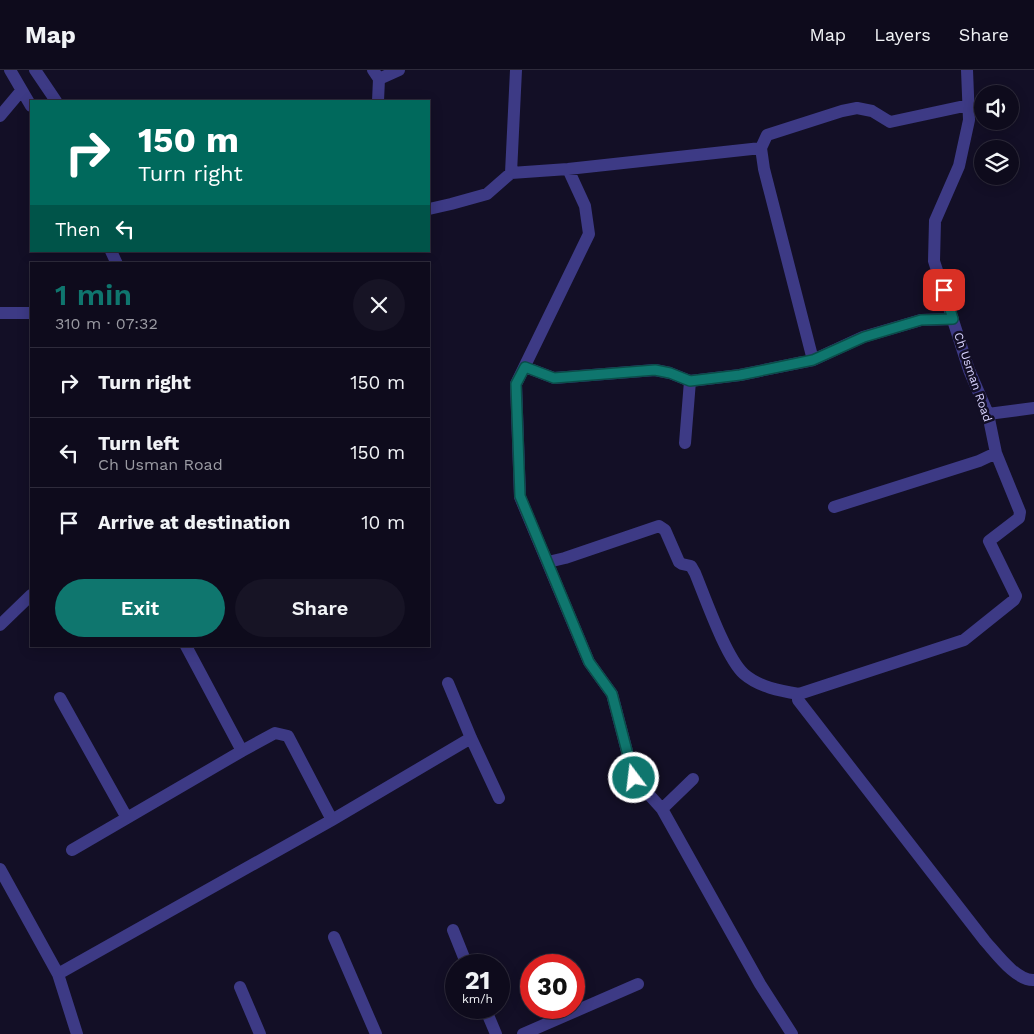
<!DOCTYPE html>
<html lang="en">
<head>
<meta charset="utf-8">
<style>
	body { margin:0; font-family:"Work Sans",sans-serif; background:#171425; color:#f1f3f6; height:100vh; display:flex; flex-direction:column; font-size:19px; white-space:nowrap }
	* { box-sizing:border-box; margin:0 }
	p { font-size:16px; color:#9b9ba3 }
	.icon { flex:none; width:28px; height:28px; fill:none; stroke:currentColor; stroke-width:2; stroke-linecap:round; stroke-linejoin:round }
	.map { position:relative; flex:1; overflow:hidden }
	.details { position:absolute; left:30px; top:192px; width:400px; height:385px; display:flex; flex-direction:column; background:#0e0b1c; border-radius:0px; box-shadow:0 2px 12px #0003,0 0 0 1px #2e2b3b }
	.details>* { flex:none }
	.hud { position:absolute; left:30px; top:30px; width:400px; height:152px; border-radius:0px; box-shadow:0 2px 12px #0003,0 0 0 1px #2e2b3b; background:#00695c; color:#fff; overflow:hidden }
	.buttons { position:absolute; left:974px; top:15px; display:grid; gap:10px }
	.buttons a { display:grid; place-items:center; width:45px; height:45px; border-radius:50%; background:#0e0b1c; box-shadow:0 2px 12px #0003,0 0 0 1px #2e2b3b; font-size:25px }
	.speed { position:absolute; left:445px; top:884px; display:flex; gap:10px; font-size:25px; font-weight:700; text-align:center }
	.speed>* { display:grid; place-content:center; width:65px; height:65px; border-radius:50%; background:#0e0b1c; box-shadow:0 2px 12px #0003,0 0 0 1px #2e2b3b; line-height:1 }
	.speed small { font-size:12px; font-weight:400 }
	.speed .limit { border:8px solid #d22; background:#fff; color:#111 }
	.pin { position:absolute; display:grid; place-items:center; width:42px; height:42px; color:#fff; margin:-21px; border-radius:10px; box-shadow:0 2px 8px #0006 }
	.me { position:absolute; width:55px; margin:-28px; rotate:345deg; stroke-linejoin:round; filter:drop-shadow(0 0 4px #0008) }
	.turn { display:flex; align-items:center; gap:18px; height:105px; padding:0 25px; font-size:22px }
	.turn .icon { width:65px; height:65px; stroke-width:2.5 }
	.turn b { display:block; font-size:35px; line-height:42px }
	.then { display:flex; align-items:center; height:48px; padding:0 25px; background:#0003; gap:10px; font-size:19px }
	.round { display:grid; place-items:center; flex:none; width:52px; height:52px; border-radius:26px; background:#171425 }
	.head { display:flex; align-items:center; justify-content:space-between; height:85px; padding:0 25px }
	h1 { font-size:30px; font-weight:600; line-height:38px; color:#0f766e }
	.button { display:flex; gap:10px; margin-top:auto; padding:10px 25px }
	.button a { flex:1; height:58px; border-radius:30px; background:#0f766e; color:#fff; font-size:20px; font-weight:600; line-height:58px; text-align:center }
	.button a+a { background:#171425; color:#f1f3f6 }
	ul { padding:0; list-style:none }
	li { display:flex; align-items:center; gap:15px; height:70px; padding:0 25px; border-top:1px solid #2e2b3b }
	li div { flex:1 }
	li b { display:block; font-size:19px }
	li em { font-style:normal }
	header { display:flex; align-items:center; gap:30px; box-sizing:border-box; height:70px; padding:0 25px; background:#0e0b1c; border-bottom:1px solid #2e2b3b }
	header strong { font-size:24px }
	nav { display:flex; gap:28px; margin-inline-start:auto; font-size:18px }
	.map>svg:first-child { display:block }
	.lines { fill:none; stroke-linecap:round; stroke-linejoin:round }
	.street { stroke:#3d3a85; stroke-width:12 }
	.route-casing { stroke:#0a4d48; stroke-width:12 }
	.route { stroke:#0f766e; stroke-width:9 }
	.labels { text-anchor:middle; stroke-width:5; stroke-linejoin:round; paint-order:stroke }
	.street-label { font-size:12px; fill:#d9d4ff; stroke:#130f26 }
</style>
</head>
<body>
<header>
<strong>Map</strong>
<nav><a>Map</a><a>Layers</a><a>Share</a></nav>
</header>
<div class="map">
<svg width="1034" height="964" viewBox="0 0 1034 964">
	<rect width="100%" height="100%" fill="#130f26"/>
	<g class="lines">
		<path class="street" d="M10,0L31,36
			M35,0L56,31
			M373,0L379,9L378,31
			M967,0L969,50L959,96L935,151L934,191L969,300L988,344L996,383L1020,442L1019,448L989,471L1016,526L1014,530L964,570L799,624L798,630L985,871C996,883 1016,911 1034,910
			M379,9L399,0
			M0,46L21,21
			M568,99L585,136L589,164L516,314L520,427L589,592L612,624L634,708L662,739
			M511,103L516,0
			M429,139L451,134L487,124L511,103L568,99L761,78
			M111,181L117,194
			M0,243H31
			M813,290L764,99L761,78L767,65L842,41L857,38L872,41L890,52L969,35
			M525,297L554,308L655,300L670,303L690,311L740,305L813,290L863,267L921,250L953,249
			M988,344L1034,338
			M685,373L690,311
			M834,437L979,391L996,383
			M548,492L565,488L659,456L665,460L679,492L682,494L691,496L695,503C705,527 726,588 744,604C759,617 780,621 799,624
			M0,555L31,525
			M186,576L242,681
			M448,613L471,668L499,728
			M60,628L127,748
			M693,709L662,739L760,914L792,964
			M72,780L242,681L275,663L288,666L332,750
			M0,799L58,904L77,964
			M453,860L467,895
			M334,867L376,964
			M58,904L332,750L471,668
			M240,917L260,964
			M485,938L496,964
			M523,964L638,914"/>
	</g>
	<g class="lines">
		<defs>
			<path id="route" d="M634,708L612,624L589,592L520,426L516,314L525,297L554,308L655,300L670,303L690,311L740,305L813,290L864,267L921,250L953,249L944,220"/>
		</defs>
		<use href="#route" class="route-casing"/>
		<use href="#route" class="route"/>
	</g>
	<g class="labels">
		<g class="street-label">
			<text transform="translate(973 307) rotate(71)" y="4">Ch Usman Road</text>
		</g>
	</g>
</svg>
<div class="buttons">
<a><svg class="icon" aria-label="sound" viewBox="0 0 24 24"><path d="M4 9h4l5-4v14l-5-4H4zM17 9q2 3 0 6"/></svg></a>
<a><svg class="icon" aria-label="layers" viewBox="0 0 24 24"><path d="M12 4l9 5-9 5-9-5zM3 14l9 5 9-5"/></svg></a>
</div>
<div class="speed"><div>21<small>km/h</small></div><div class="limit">30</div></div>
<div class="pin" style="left:944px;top:220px;background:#d93025"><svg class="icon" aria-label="arrive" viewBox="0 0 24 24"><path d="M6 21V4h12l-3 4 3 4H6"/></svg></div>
<svg class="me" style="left:634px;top:708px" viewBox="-20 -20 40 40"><circle r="17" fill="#0f766e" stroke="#fff" stroke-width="3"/><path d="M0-11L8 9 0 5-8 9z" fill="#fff"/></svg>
<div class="hud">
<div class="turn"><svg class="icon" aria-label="right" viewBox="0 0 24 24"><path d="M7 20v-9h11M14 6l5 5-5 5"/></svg><div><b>150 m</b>Turn right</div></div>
<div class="then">Then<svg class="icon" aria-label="left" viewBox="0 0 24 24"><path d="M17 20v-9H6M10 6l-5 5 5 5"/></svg></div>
</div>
<section class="details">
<div class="head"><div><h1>1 min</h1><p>310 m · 07:32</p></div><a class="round"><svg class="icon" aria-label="close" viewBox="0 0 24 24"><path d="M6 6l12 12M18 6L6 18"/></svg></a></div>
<ul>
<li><svg class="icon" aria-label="right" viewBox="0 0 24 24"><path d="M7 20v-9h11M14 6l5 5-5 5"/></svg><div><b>Turn right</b></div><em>150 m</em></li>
<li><svg class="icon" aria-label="left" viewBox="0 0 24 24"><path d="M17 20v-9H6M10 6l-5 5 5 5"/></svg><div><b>Turn left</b><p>Ch Usman Road</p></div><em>150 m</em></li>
<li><svg class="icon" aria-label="arrive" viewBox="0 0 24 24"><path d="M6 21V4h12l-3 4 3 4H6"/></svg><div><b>Arrive at destination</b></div><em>10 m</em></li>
</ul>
<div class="button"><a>Exit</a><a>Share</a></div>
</section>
</div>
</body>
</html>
